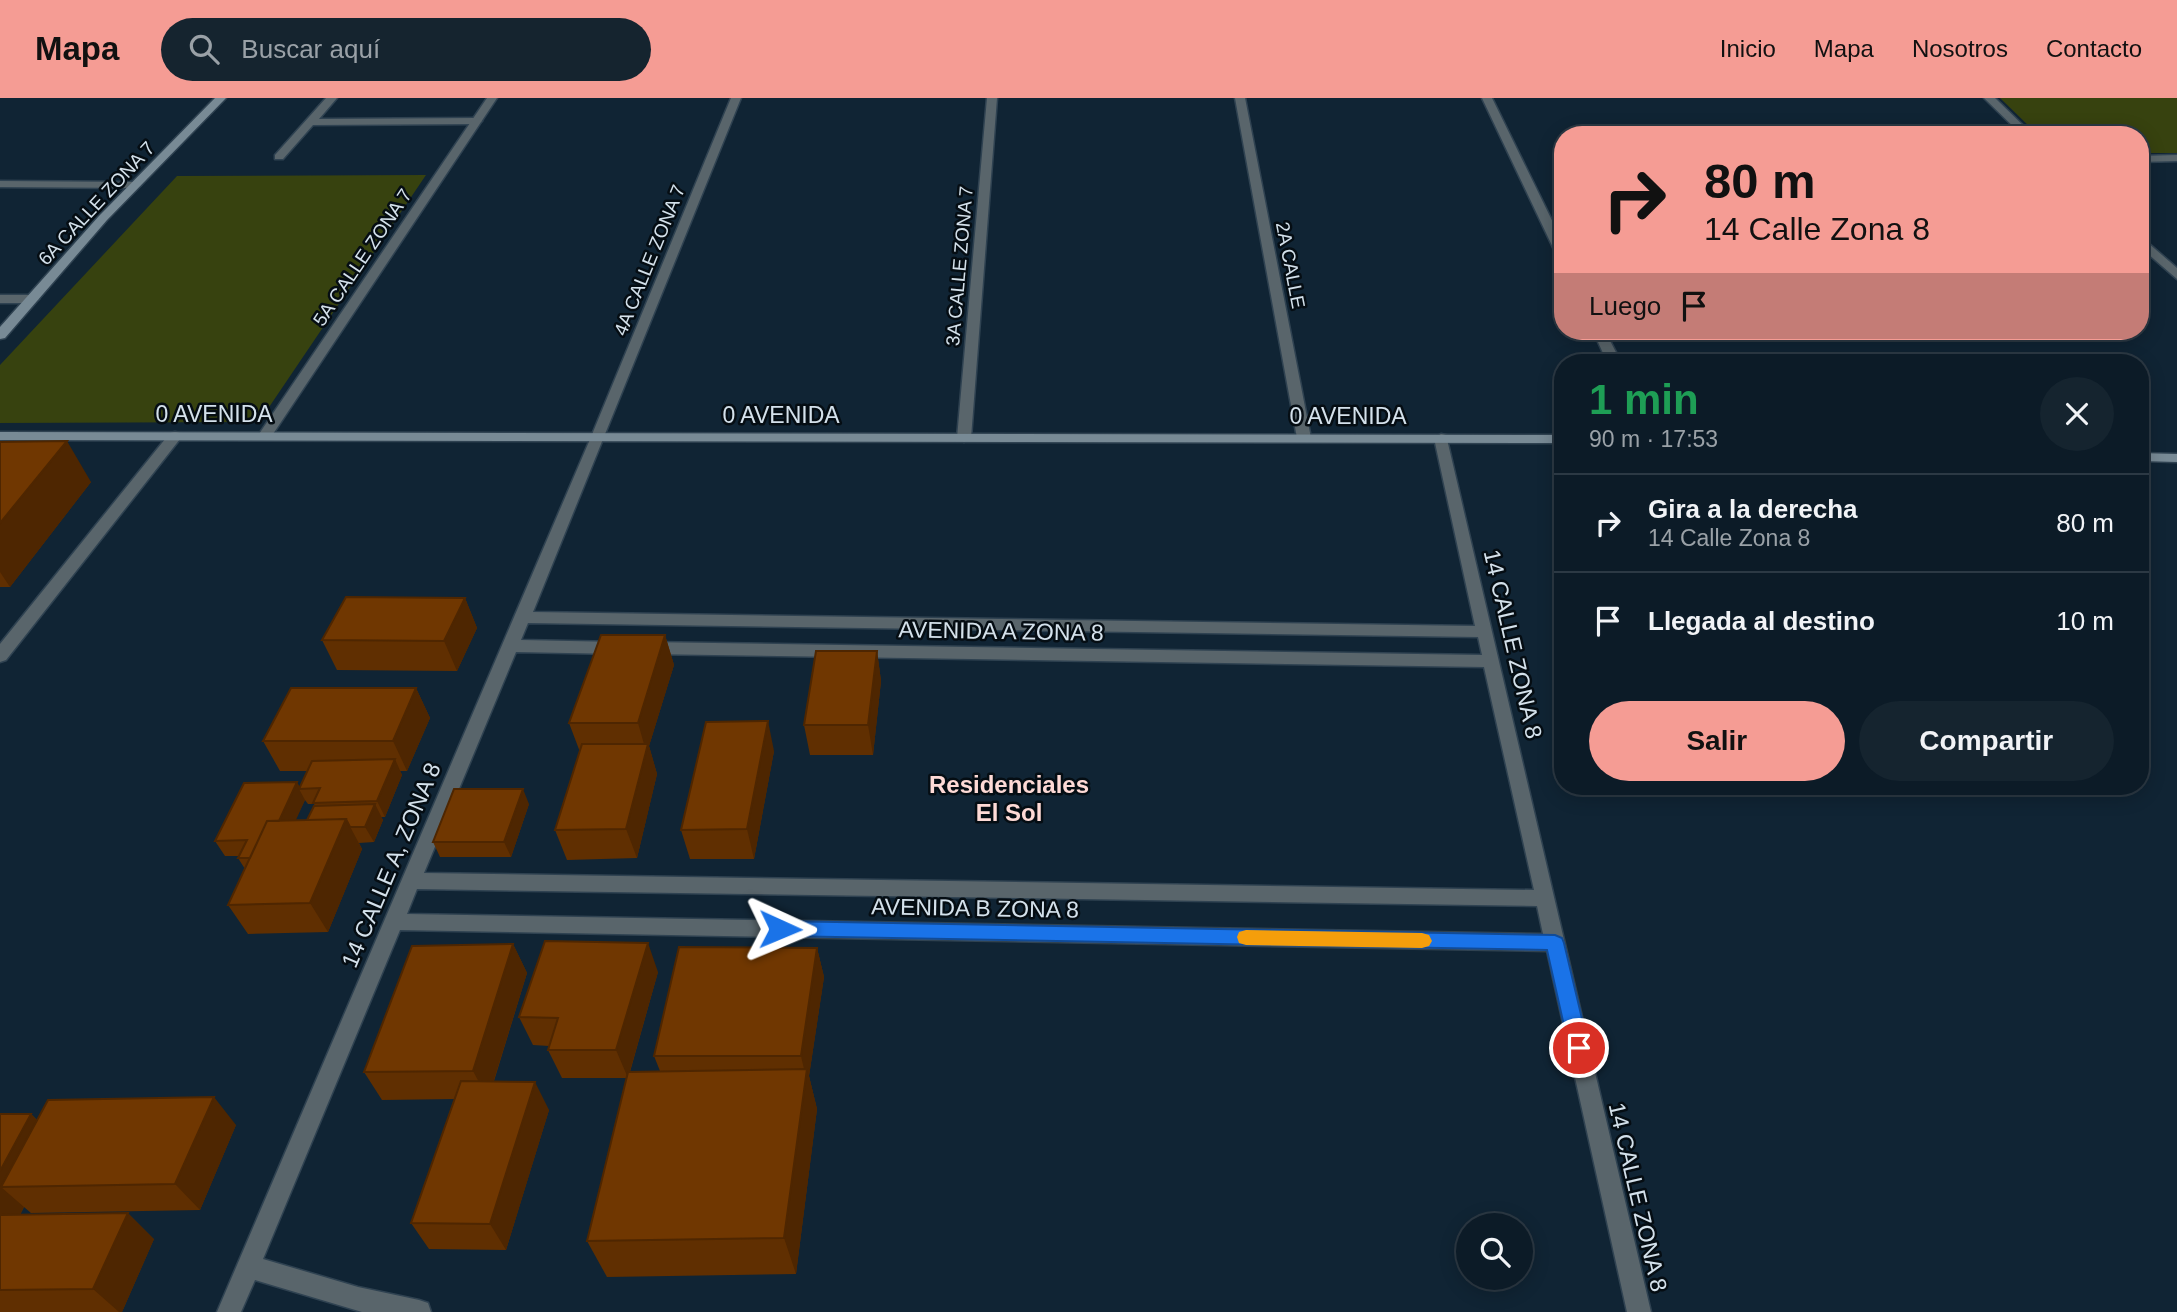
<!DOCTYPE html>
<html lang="es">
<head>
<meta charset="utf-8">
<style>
	body { margin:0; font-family:Arial,sans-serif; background:#15242f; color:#f1f3f6; height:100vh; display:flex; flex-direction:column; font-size:26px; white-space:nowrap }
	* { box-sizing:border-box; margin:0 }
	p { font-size:23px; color:#9aa1a7 }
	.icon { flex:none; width:38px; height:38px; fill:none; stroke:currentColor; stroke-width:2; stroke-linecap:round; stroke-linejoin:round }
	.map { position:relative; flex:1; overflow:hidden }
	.panel { position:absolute; left:1554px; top:256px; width:595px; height:441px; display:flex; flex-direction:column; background:#0c1b27; border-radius:28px; box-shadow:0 4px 18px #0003,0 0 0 2px #2c3944 }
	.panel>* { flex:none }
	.top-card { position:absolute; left:1554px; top:28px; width:595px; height:214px; border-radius:28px; box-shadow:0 4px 18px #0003,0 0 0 2px #2c3944; background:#f59c94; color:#111; overflow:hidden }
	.fabs { position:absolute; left:1456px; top:1115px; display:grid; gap:14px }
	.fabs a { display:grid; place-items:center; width:77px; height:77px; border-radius:50%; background:#0c1b27; box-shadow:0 4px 18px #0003,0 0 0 2px #2c3944; font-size:35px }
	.pin { position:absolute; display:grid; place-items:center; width:60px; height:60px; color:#fff; margin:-30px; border:4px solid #fff; border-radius:50%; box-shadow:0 2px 7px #0007 }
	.me { position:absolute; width:77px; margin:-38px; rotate:91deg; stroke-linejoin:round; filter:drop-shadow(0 0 5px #0008) }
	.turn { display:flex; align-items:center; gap:24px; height:147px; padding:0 35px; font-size:32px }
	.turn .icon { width:91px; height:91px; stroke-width:2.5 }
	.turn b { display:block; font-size:49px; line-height:60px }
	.then { display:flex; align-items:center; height:66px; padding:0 35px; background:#0003; gap:14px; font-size:26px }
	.round { display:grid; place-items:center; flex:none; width:74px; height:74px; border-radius:37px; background:#15242f }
	.headline { display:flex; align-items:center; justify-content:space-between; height:119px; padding:0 35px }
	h1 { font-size:42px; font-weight:700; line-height:52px; color:#1e9e55 }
	.primary-button { display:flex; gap:14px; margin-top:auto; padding:14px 35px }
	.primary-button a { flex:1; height:80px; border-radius:42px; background:#f59c94; color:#111; font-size:28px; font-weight:700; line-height:80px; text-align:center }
	.primary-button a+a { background:#15242f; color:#f1f3f6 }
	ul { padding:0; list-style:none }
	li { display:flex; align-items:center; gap:21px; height:98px; padding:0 35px; border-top:2px solid #2c3944 }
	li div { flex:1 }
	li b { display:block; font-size:26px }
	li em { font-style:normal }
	header { display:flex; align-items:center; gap:42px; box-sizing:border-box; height:98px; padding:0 35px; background:#f59c94; color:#111 }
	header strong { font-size:33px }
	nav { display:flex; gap:38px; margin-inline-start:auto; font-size:24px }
	.search { width:490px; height:63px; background:#15242f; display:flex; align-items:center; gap:18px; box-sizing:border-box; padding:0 24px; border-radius:38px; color:#9aa1a7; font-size:26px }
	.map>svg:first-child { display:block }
	.green { fill:#37420f }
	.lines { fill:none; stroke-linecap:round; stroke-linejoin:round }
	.lane-casing { stroke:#2f4251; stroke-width:3 }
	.street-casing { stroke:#2f4251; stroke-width:3 }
	.secondary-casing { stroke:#2f4251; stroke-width:3 }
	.lane { fill:#59656b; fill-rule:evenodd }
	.street { fill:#59656b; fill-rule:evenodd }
	.secondary { fill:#788a95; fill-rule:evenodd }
	.wall { fill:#602f01; fill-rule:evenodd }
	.shaded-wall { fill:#4e2601 }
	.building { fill:#703701; stroke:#4e2601; stroke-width:2 }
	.route { fill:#1a73e8; stroke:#114b97; stroke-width:2 }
	.slow { fill:#f59e0b }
	.labels { text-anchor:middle; stroke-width:5; stroke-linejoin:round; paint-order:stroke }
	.far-street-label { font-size:19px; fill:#d4e1eb; stroke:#050d13 }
	.street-label { font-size:23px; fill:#d4e1eb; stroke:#050d13 }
	.neighbourhood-label { font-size:24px; font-weight:bold; fill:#fedad6; stroke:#050d13 }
</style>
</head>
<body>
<header>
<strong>Mapa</strong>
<div class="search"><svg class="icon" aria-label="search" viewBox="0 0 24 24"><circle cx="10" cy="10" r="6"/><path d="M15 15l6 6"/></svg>Buscar aquí</div>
<nav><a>Inicio</a><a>Mapa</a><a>Nosotros</a><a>Contacto</a></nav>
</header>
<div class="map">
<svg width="2177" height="1214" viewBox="0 0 2177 1214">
	<rect width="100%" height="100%" fill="#102434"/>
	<path class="green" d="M2000,0H2177V55H2140V37H2038Z
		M426,77L259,324L0,325V267L177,78Z"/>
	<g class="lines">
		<defs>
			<path id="lane" d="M326,0H337L319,21L477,20L482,23L477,26L313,27L283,61H275V57Z
				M1818,30L1837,35L1838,37L1814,35L1813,33Z"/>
			<path id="street" d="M487,0H497L269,342H259L257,339Z
				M731,0H741L533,514L1475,528L1434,340L1441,336L1446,337L1651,1214H1627L1547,853L400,832L263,1161L358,1189L419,1202L428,1205L431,1214H362L255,1182L241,1214H217L591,339ZM528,525L1478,539L1482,557L646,544L638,550L646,556L1484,569L1534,792L424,775L516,554L618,556L626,550L618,544L521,542ZM417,791L1537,808L1543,836L407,816Z
				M987,0H997L971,340L964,344L957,340Z
				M1235,0H1245L1311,340L1304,344L1297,340Z
				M1482,0H1492L1563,145V162L1557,158Z
				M1984,0H1995L2033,37H2022Z
				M2177,57V63L2140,64V58Z
				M0,83L135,84L141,87L135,90L0,89Z
				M2140,138L2177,170V181L2140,149Z
				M0,197H33L39,201L33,205H0Z
				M1593,233H1605L1621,264H1607Z
				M175,334L180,335V341L6,562L0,564V546L170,335Z"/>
			<path id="secondary" d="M215,0H226L107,122L5,240L0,241V229L99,118Z
				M0,334L1563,337V345L0,342Z
				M2140,355L2177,356V364L2140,363Z"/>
		</defs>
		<use href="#lane" class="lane-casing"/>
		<use href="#street" class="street-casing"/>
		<use href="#secondary" class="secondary-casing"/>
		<use href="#lane" class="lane"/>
		<use href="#street" class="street"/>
		<use href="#secondary" class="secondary"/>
	</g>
	<path class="wall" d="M0,344L91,384L10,489H0Z
		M465,500L477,530L457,573L337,572L322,542Z
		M665,537L674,567L649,648L657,676L637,760L567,762L555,732L580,654L569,625Z
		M877,553L881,583L873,657H810L804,627Z
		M416,590L430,620L407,673H400L402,677L385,719H381L383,722L374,744L359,745L362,751L328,834L248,836L228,807L245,771L238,760L239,758H225L215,743L300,689L307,673H280L263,643ZM305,702L308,706H314L315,708L307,722H295Z
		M774,653L754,761H690L681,732Z
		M529,706L511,759H440L433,744Z
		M513,846L527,875L494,983L549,1012L506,1152L429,1151L411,1125L455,1001L382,1002L364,974Z
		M817,850L824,879L809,978L817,1011L796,1176L607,1179L587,1143L627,980H562L548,952L549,948L533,947L519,919L658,874L630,974L660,973L654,958Z
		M0,1016H31L37,1022L236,1027L200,1112L31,1115L24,1109L20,1117L154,1141L122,1214H0Z"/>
	<path class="shaded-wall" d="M67,343L91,384L10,489L0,474V425Z
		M465,500L477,530L457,573L444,543Z
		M665,537L674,567L649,648L657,676L637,760L626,731L646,653L638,625Z
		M877,553L881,583L873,657L868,627Z
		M416,590L430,620L407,673L393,643Z
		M768,623L774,653L754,761L747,731Z
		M395,661L402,677L385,719L377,703Z
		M297,684L301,691H299L305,702L272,775L262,759Z
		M523,691L529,706L511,759L504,744Z
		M375,706L383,722L374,744L365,729Z
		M346,721L362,751L328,834L310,805Z
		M648,845L658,874L628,980L616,952Z
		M513,846L527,875L488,1001L473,973Z
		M817,850L824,879L809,978L817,1011L796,1176L784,1140L806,980L801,958Z
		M535,984L549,1012L506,1152L490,1126Z
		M214,999L236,1027L200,1112L175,1086Z
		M31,1016L58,1043L1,1089L24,1109L0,1156V1073Z
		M128,1115L154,1141L122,1214H119L93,1191Z"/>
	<path class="building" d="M67,343L0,425V344Z
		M346,499L465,500L444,543L322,542Z
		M601,537H665L638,625H569Z
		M816,553H877L868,627H804Z
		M291,590H416L393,643H263Z
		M768,623L747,731L681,732L706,624Z
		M582,646H648L626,731L555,732Z
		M395,661L377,703L313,705L320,690L299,691L312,663Z
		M297,684L279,723H267L250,760H238L247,742L215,743L244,685Z
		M454,691H523L504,744H433Z
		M375,706L365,729H350L346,721L307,722L314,708Z
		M346,721L310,805L228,807L267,723Z
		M545,843L648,845L616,952H548L558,920L519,919Z
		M513,846L473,973L364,974L412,848Z
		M679,849L817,850L801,958H654Z
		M807,971L784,1140L587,1143L628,974Z
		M461,983L535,984L490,1126L411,1125Z
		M214,999L175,1086L1,1089L48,1002Z
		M0,1016H31L0,1073Z
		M128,1115L93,1191L0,1192V1117Z"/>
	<path class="route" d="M780,823L1555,837L1562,840L1564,845L1589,950L1586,956L1579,959L1572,956L1569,950L1547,852L780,838L774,836L771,831L774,826Z"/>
	<path class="slow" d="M1246,832L1422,835L1429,837L1432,843L1429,848L1422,850L1246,847L1239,845L1237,839L1239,834Z"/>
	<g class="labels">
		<g class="far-street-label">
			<text transform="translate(96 105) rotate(-47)" y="7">6A CALLE ZONA 7</text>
			<text transform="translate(362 159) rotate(-56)" y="7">5A CALLE ZONA 7</text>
			<text transform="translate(649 162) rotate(-68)" y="7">4A CALLE ZONA 7</text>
			<text transform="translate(1291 167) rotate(79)" y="7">2A CALLE</text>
			<text transform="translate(959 168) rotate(-85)" y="7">3A CALLE ZONA 7</text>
		</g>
		<g class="street-label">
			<text x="214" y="324">0 AVENIDA</text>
			<text x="781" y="325">0 AVENIDA</text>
			<text x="1348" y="326">0 AVENIDA</text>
			<text transform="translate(1001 533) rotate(1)" y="8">AVENIDA A ZONA 8</text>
			<text transform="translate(1513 546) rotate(77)" y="8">14 CALLE ZONA 8</text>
			<text transform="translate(391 767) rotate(-67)" y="8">14 CALLE A, ZONA 8</text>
			<text transform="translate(975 810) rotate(1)" y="8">AVENIDA B ZONA 8</text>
			<text transform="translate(1638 1099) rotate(77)" y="8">14 CALLE ZONA 8</text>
		</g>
		<g class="neighbourhood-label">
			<text x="1009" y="695">Residenciales<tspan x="1009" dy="28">El Sol</tspan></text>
		</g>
	</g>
</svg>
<div class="fabs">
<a><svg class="icon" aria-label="search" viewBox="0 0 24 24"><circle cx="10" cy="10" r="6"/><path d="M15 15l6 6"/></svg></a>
</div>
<div class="pin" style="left:1579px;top:950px;background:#d93025"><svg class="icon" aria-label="arrive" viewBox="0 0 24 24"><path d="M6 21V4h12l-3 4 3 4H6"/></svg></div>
<svg class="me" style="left:780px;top:831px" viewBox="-20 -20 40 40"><path d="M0-17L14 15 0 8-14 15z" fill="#1a73e8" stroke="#fff" stroke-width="4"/></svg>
<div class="top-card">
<div class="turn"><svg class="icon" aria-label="right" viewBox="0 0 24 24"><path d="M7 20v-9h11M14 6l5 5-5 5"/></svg><div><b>80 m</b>14 Calle Zona 8</div></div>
<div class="then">Luego<svg class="icon" aria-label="arrive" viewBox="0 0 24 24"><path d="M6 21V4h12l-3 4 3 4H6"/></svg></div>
</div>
<section class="panel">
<div class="headline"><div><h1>1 min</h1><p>90 m · 17:53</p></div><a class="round"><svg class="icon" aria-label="close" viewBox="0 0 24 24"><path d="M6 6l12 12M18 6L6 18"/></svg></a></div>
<ul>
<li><svg class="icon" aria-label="right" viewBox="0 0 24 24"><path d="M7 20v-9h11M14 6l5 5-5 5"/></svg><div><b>Gira a la derecha</b><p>14 Calle Zona 8</p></div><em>80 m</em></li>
<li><svg class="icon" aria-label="arrive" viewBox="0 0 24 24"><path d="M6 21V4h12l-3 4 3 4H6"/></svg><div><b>Llegada al destino</b></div><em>10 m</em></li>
</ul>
<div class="primary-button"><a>Salir</a><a>Compartir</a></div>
</section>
</div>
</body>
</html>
